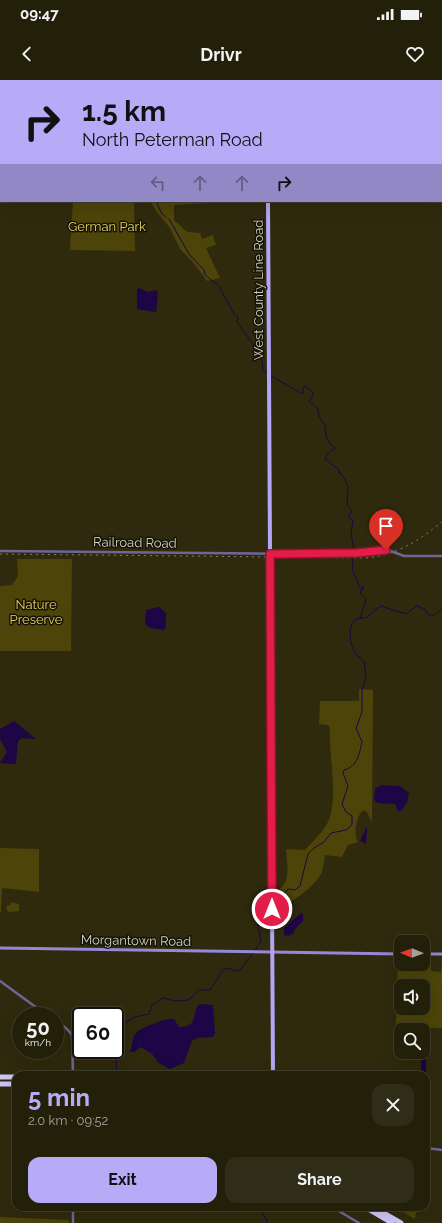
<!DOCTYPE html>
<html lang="en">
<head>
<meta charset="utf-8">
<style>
	body { margin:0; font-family:Raleway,sans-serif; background:#2f2d18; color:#f1f3f6; height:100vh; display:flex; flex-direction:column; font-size:15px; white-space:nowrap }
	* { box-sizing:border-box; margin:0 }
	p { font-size:13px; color:#a3a39c }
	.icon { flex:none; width:22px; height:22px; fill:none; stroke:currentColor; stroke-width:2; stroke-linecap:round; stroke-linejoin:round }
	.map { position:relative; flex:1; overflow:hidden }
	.panel { position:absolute; left:12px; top:991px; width:418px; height:140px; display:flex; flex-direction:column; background:#23200a; border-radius:12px; box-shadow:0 4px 16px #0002,0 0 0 1px #403e2b }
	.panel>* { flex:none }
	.hud { position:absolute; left:0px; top:0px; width:442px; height:122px; box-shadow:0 4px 16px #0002,0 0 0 1px #403e2b; background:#b7abf8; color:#111; overflow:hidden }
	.needle { width:26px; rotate:271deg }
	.fabs { position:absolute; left:394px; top:855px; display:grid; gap:8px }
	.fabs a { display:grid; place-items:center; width:36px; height:36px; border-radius:8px; background:#23200a; box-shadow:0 4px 16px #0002,0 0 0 1px #403e2b; font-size:20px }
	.speed { position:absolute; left:12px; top:927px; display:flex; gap:8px; font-size:20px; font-weight:700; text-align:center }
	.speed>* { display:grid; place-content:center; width:52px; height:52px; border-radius:50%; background:#23200a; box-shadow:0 4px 16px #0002,0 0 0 1px #403e2b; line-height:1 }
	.speed small { font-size:10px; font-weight:400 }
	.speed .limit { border:2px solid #111; border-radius:6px; background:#fff; color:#111 }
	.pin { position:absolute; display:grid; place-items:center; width:34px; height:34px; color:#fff; margin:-41px -17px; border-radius:50% 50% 50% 0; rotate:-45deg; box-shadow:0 0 4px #0007 }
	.pin .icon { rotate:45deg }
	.me { position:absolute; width:44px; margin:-22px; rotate:0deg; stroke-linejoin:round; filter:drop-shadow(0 0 3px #0008) }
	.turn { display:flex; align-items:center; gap:14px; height:84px; padding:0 16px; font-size:18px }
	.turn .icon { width:52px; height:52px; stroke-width:2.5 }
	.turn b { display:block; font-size:28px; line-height:34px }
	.lanes { display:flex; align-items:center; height:38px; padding:0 16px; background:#0003; justify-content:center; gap:20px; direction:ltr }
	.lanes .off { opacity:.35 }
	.round { display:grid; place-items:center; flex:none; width:42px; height:42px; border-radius:12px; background:#2f2d18 }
	.overview { display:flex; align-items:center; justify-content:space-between; height:68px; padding:0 16px }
	h1 { font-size:24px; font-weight:700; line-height:30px; color:#b7abf8 }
	.button { display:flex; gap:8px; margin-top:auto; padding:8px 16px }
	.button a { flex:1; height:46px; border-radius:12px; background:#b7abf8; color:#111; font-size:16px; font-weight:700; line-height:46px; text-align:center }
	.button a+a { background:#2f2d18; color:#f1f3f6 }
	.status { display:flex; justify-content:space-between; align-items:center; height:28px; padding:0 20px; background:#23200a; direction:ltr }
	.status svg { height:11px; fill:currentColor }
	header { display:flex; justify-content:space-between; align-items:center; height:52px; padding:0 16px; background:#23200a; font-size:18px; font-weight:700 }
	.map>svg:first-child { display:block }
	.green { fill:#4d4409; fill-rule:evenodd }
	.water { fill:#1d0546 }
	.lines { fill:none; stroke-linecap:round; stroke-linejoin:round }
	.stream { stroke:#1d0546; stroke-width:1 }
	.tertiary { stroke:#6e6697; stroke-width:2.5 }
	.secondary { stroke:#9588d6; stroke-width:3 }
	.primary { stroke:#b3a6f6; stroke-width:4 }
	.motorway { stroke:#cdc7f7; stroke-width:5 }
	.rail { stroke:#848069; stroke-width:1; stroke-dasharray:2 4; stroke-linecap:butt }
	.route-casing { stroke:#92132f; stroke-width:10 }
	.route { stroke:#e11d48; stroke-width:7 }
	.labels { text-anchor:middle; stroke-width:3; stroke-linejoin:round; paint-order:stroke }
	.park-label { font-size:13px; fill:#e5d15c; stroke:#151307 }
	.street-label { font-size:13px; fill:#d4d2c1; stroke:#151307 }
</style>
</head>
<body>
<div class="status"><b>09:47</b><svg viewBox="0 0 49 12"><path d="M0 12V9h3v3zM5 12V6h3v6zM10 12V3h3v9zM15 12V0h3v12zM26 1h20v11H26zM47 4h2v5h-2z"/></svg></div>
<header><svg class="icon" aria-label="back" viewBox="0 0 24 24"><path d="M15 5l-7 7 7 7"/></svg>Drivr<svg class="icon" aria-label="heart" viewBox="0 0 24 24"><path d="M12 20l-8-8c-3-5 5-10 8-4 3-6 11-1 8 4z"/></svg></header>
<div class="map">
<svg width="442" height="1143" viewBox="0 0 442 1143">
	<rect width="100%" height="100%" fill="#2f2a0d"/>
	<path class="green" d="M73,121H135L134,125L135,171L70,170Z
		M150,121H210V123L174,125V140L187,152L200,153L202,159L213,155L216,165L206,168L220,198L207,201L193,182L180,169L170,148L156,131Z
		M17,479H72L71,571H0V506L12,505L18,496Z
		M359,609L373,610L372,742L367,732L363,730C356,737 353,754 358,762L348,765L342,777L325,775C324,781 323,789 321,794C314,807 290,824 276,830V811C292,804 287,784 286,769L305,770C312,762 322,753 327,744C340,717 328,676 330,648L328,645L319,644L320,621H359Z
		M0,768L39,769V812L2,808L1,832H0Z
		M11,822L19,824V831L8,832L6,826L11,825Z
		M398,876H401V884H423V876H431V891L441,892L442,876V948L396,947ZM401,906H423V928H401Z
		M394,1127H417L415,1139Z
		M0,1137L69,1140V1143H0Z"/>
	<path class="water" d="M139,208L148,212L157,210L158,215L156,232L137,229V209Z
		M159,527L166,533V547L164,550L150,548L145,544L146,530Z
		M14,641L36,659L22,658L18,661L16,684L0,683L7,672L0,659V649Z
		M381,705L400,706L409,713L407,723L401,731H398L395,724L378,723L374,720L375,709Z
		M366,748H367L366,764L360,761Z
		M301,833L303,834V841L295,849L293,854L288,856L284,855V848Z
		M200,924L213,925L215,953L213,957L197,958L192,961L184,983L170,989L159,983L152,974L141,967L134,972H130C132,966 132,958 136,953C140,948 168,937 174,939L179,947C201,947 190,931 200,924Z
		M426,970V995H421V977L412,974Z"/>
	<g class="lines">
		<path class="stream" d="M23,0V1
			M156,121L162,134L166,137
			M169,139L189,174L204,190L205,195L219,206L234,234L238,237L237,242L261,275L263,290L267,293
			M271,296L303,314V308L305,306L313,312V316L309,321L318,329L319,336L325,345L326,356L330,364L335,368L327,374L325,379L339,390V394L341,393L348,406L347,425L352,431L348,436L353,441L351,452L354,471L352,489L360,508L363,506V510H361L360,513L366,519L360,539
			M274,827L288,809L295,810L300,806L308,774L314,768L324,762L331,753L346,750L352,745V736L346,732L342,724L348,706L343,693L344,690C358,686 359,674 362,662L356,648L362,632V610L366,598L364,581C361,578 357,576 355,573C350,565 347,546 355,540C358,537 363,539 367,537C373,533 375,528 382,526C390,530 398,531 406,534L417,526L425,529L427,534C436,538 436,532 442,529
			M255,870L261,861L256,836L257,832L271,827
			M115,949L135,937L149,934L152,925L163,918L175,921L189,920L198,910H210L224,889L227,888L237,891L240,890L253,873
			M115,967L117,995
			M258,1127L267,1140L266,1143"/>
		<path class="tertiary" d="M0,471L318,474L361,473L388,470L404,476H442
			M0,901L48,936
			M55,940L67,949L72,955L73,995
			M426,1068L442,1070
			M332,1127L359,1143
			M73,1143V1127"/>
		<path class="secondary" d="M0,868L401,874
			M423,874H442"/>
		<path class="primary" d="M267,1V0
			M0,70H1
			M441,77H442
			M268,121L273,995"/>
		<path class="motorway" d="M0,997H16
			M0,1004H16
			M365,1127L392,1143
			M373,1127L401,1143"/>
		<path class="rail" d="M0,474L366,478C397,475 418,461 442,442"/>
	</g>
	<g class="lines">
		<defs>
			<path id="route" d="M272,829L270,474L357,473L386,470"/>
		</defs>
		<use href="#route" class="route-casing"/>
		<use href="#route" class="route"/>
	</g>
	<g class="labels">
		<g class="park-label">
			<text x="107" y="151">German Park</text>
			<text x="36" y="529">Nature<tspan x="36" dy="15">Preserve</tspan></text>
		</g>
		<g class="street-label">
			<text transform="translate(258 210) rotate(-90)" y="5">West County Line Road</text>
			<text transform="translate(135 462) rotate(1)" y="5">Railroad Road</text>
			<text transform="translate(136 860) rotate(1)" y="5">Morgantown Road</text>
		</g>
	</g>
</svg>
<div class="fabs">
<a><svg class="needle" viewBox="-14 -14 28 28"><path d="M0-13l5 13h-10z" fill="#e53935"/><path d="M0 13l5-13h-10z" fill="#a3a39c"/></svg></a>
<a><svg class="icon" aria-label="sound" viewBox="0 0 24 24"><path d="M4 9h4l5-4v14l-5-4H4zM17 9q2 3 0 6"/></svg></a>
<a><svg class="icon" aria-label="search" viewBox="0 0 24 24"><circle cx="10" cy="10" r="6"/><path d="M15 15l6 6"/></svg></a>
</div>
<div class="speed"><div>50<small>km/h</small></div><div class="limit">60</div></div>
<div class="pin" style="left:386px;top:470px;background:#d93025"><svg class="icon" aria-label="arrive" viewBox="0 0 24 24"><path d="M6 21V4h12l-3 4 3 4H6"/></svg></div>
<svg class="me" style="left:272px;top:829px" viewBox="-20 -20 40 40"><circle r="17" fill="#e11d48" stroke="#fff" stroke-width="3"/><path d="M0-11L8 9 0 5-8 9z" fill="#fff"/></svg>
<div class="hud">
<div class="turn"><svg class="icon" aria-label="right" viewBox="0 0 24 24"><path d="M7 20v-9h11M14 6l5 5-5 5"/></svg><div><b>1.5 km</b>North Peterman Road</div></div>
<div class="lanes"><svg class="icon off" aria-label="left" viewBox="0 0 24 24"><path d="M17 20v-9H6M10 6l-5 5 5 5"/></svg><svg class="icon off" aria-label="ahead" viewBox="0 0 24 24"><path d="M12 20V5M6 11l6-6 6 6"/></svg><svg class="icon off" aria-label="ahead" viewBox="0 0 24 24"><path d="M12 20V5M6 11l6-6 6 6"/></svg><svg class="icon" aria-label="right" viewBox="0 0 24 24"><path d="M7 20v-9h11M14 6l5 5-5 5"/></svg></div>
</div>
<section class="panel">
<div class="overview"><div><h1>5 min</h1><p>2.0 km · 09:52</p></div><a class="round"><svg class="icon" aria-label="close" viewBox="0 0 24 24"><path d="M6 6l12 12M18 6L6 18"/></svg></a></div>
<div class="button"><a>Exit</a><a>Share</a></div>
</section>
</div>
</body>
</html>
